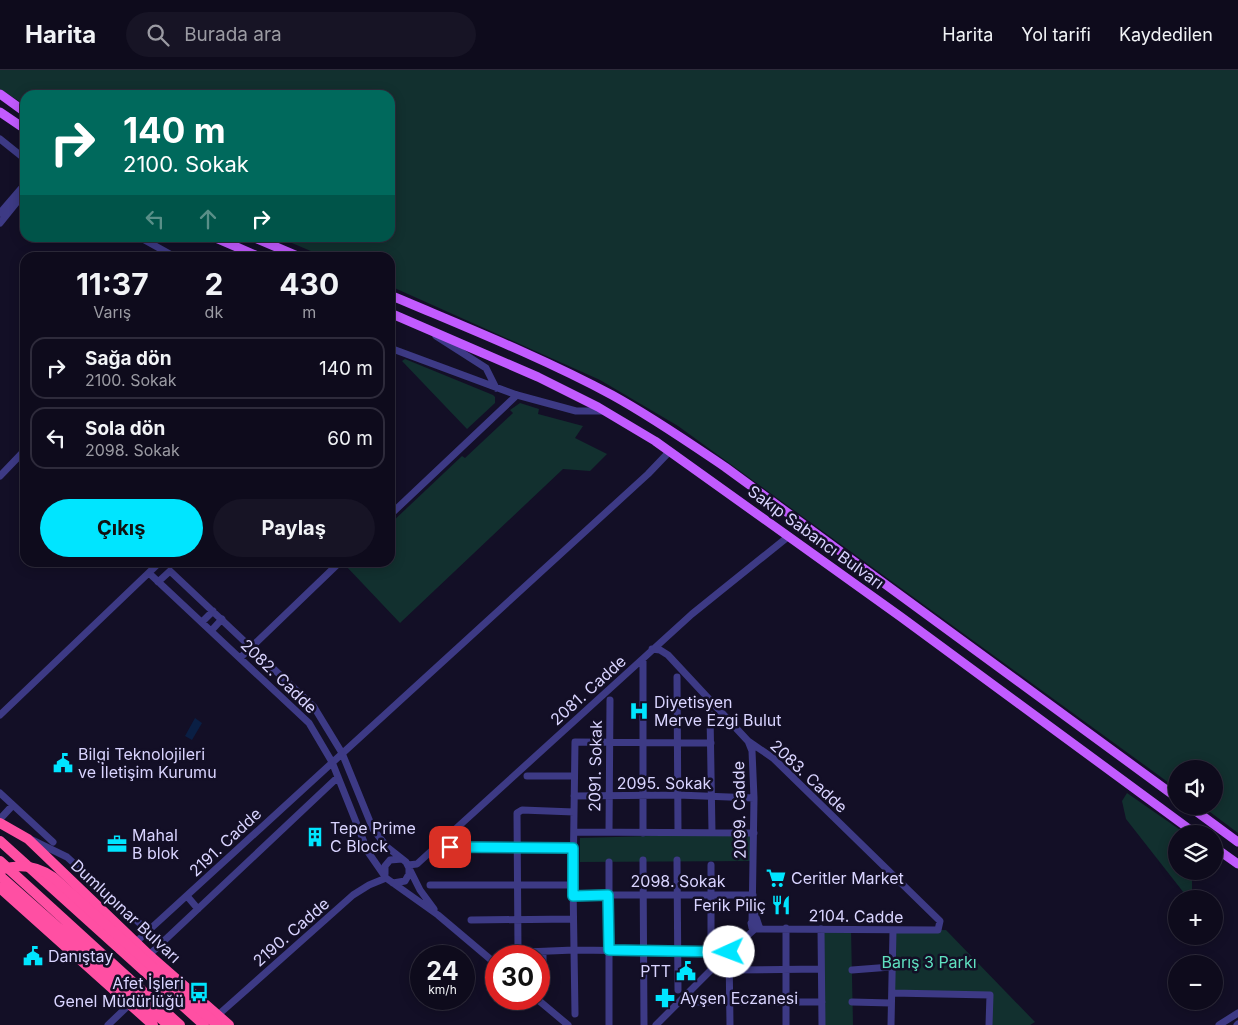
<!DOCTYPE html>
<html lang="tr">
<head>
<meta charset="utf-8">
<style>
	body { margin:0; font-family:Inter,sans-serif; background:#171425; color:#f1f3f6; height:100vh; display:flex; flex-direction:column; font-size:19px; white-space:nowrap }
	* { box-sizing:border-box; margin:0 }
	p { font-size:16px; color:#9b9ba3 }
	.icon { flex:none; width:28px; height:28px; fill:none; stroke:currentColor; stroke-width:2; stroke-linecap:round; stroke-linejoin:round }
	.map { position:relative; flex:1; overflow:hidden }
	.sheet { position:absolute; left:20px; top:182px; width:375px; height:315px; display:flex; flex-direction:column; background:#0e0b1c; border-radius:15px; box-shadow:0 2px 12px #0003,0 0 0 1px #2e2b3b }
	.sheet>* { flex:none }
	.banner { position:absolute; left:20px; top:20px; width:375px; height:152px; border-radius:15px; box-shadow:0 2px 12px #0003,0 0 0 1px #2e2b3b; background:#00695c; color:#fff; overflow:hidden }
	.buttons { position:absolute; left:1168px; top:690px; display:grid; gap:10px }
	.buttons a { display:grid; place-items:center; width:55px; height:55px; border-radius:50%; background:#0e0b1c; box-shadow:0 2px 12px #0003,0 0 0 1px #2e2b3b; font-size:25px }
	.speed { position:absolute; left:410px; top:875px; display:flex; gap:10px; font-size:25px; font-weight:700; text-align:center }
	.speed>* { display:grid; place-content:center; width:65px; height:65px; border-radius:50%; background:#0e0b1c; box-shadow:0 2px 12px #0003,0 0 0 1px #2e2b3b; line-height:1 }
	.speed small { font-size:12px; font-weight:400 }
	.speed .limit { border:8px solid #d22; background:#fff; color:#111 }
	.pin { position:absolute; display:grid; place-items:center; width:42px; height:42px; color:#fff; margin:-21px; border-radius:10px; box-shadow:0 2px 8px #0006 }
	.me { position:absolute; width:55px; margin:-28px; rotate:268deg; stroke-linejoin:round; filter:drop-shadow(0 0 4px #0008) }
	.turn { display:flex; align-items:center; gap:18px; height:105px; padding:0 20px; font-size:22px }
	.turn .icon { width:65px; height:65px; stroke-width:2.5 }
	.turn b { display:block; font-size:35px; line-height:42px }
	.lanes { display:flex; align-items:center; height:48px; padding:0 20px; background:#0003; justify-content:center; gap:25px; direction:ltr }
	.lanes .off { opacity:.35 }
	.eta { display:flex; justify-content:space-evenly; align-items:center; height:85px; text-align:center }
	.eta b { font-size:30px; font-weight:700; line-height:35px }
	.cta { display:flex; gap:10px; margin-top:auto; padding:10px 20px }
	.cta a { flex:1; height:58px; border-radius:30px; background:#00e5ff; color:#111; font-size:20px; font-weight:700; line-height:58px; text-align:center }
	.cta a+a { background:#171425; color:#f1f3f6 }
	ul { padding:0; list-style:none }
	li { display:flex; align-items:center; gap:15px; height:62px; margin:0 10px 8px; padding:0 10px; border:2px solid #2e2b3b; border-radius:15px }
	li div { flex:1 }
	li b { display:block; font-size:19px }
	li em { font-style:normal }
	header { display:flex; align-items:center; gap:30px; box-sizing:border-box; height:70px; padding:0 25px; background:#0e0b1c; border-bottom:1px solid #2e2b3b }
	header strong { font-size:24px }
	nav { display:flex; gap:28px; margin-inline-start:auto; font-size:18px }
	.search { width:350px; height:45px; background:#171425; display:flex; align-items:center; gap:12px; box-sizing:border-box; padding:0 18px; border-radius:28px; color:#9b9ba3; font-size:19px }
	.map>svg:first-child { display:block }
	.green { fill:#12302f }
	.water { fill:#0a1f44 }
	.lines { fill:none; stroke-linecap:round; stroke-linejoin:round }
	.minor { stroke:#3d3a85; stroke-width:7 }
	.major { stroke:#c25bff; stroke-width:9 }
	.highway { stroke:#ff4fa3; stroke-width:10 }
	.highway-bridge { stroke:#ff4fa3; stroke-width:10 }
	.route-casing { stroke:#0095a6; stroke-width:12 }
	.route { stroke:#00e5ff; stroke-width:9 }
	.labels { text-anchor:middle; stroke-width:5; stroke-linejoin:round; paint-order:stroke }
	.street-label { font-size:16px; fill:#d9d4ff; stroke:#130f26 }
	.poi-label { font-size:16px; fill:#d9d4ff; stroke:#130f26; text-anchor:start }
	.park-label { font-size:16px; fill:#5fe0c0; stroke:#130f26 }
</style>
</head>
<body>
<header>
<strong>Harita</strong>
<div class="search"><svg class="icon" aria-label="search" viewBox="0 0 24 24"><circle cx="10" cy="10" r="6"/><path d="M15 15l6 6"/></svg>Burada ara</div>
<nav><a>Harita</a><a>Yol tarifi</a><a>Kaydedilen</a></nav>
</header>
<div class="map">
<svg width="1238" height="955" viewBox="0 0 1238 955">
	<rect width="100%" height="100%" fill="#130f26"/>
	<path class="green" d="M0,0H1238V763L1202,736H1214V699H1176V718L678,356L600,310L390,216V188L325,187L280,168H390V25H25V35L0,19Z
		M405,289L493,325L495,327V333L467,359L402,291Z
		M520,333L539,339L538,344L583,356L575,368L607,384L590,401L563,399L400,553L346,496L349,493L390,492V454L462,386L465,388L513,343L510,340Z
		M1127,723L1186,764H1176V801H1192V820L1184,823L1126,749L1122,731Z
		M754,763L753,791L580,792V768Z
		M821,859H851L853,955H823Z
		M946,860L1035,952L1030,955H989L990,925L892,923L893,861Z"/>
	<path class="water" d="M195,648L202,653L192,670L185,666Z"/>
	<g class="lines">
		<path class="minor" d="M0,69L25,89
			M0,143L25,114
			M0,153L25,122
			M141,168L177,188
			M436,266L486,298L496,318
			M390,278L517,325L576,341H604
			M0,406L25,380
			M390,445L517,325
			M150,504L309,653L332,692L368,782L386,808L438,845L496,894
			M158,512L170,501L314,637L342,683L373,759L387,777L406,792L420,820L434,839
			M202,552L213,541
			M211,561L222,549
			M652,579L660,580L668,585L748,671L773,688L940,851L938,860L757,859
			M240,588L340,492
			M643,589V763
			M677,607L678,762
			M710,644L712,762
			M0,645L160,492
			M748,671L752,681L754,728L752,852
			M527,706H574
			M0,723L53,772
			M574,726L678,725L754,728
			M0,749L13,735
			M574,762L754,763
			M609,762L610,630
			M32,770L67,787L148,861
			M434,777L573,778
			M643,790L644,955
			M677,790L678,920
			M408,795L417,794L692,544L789,466
			M711,795V883
			M385,804V796L390,790L402,789
			M393,813L405,811L409,804V798
			M430,815H573
			M573,825H753
			M187,826L198,839
			M754,841L759,856L757,859L752,858L751,853L757,851
			M471,850L573,849
			M786,858V955
			M821,859L822,955
			M136,872L648,404L670,381
			M518,881L517,743L522,740L574,742
			M543,882V916
			M504,883L574,880L729,882L730,955
			M149,885L338,707
			M730,900L821,899
			M852,900L891,897
			M892,923L990,925L989,955
			M537,929L568,955
			M690,932H822
			M852,932L891,933
			M575,944L573,815L575,672L711,673
			M218,945L353,825L369,815L386,808
			M108,955L130,934
			M609,955V792
			M656,955L729,882L755,859
			M891,955L893,861
			M1219,955L1238,943
			M1237,955L1238,954"/>
		<path class="major" d="M0,24L25,42
			M0,42L25,59
			M216,168L262,188
			M255,168L302,188
			M390,225C465,257 541,287 612,325C652,347 688,372 725,397L1176,727
			M390,243L538,307L598,337L655,371L901,547L1196,764
			M1189,736L1238,772
			M1214,777L1238,794"/>
		<path class="highway" d="M0,753L28,769L149,885L229,955
			M0,771L204,955
			M0,791L180,955
			M0,806L168,955
			M0,818L153,955"/>
		<path class="highway-bridge" d="M0,800C19,793 37,796 53,807L217,955"/>
	</g>
	<g class="lines">
		<defs>
			<path id="route" d="M450,777L573,778V826L608,825L609,880L729,882"/>
		</defs>
		<use href="#route" class="route-casing"/>
		<use href="#route" class="route"/>
	</g>
	<defs>
		<symbol id="hospital-bare" viewBox="-9 -9 18 18"><path d="M-5-5h3v3.5h4V-5h3V5h-3V1.5h-4V5h-3Z" fill="#00e5ff" stroke="#130f26" stroke-width="2.5" paint-order="stroke"/></symbol>
		<symbol id="civic-bare" viewBox="-9 -9 18 18"><path d="M-.6-6.5H3V-4.5H.6V-3L4-1V1h2V6H-6V1h2V-1L-.6-3ZM-1.2 2.5V6h2.4V2.5Z" fill="#00e5ff" stroke="#130f26" stroke-width="2.5" paint-order="stroke"/></symbol>
		<symbol id="building-bare" viewBox="-9 -9 18 18"><path d="M-4-6H4V6H1V3H-1V6H-4ZM-2.5-4.3h1.7v1.8h-1.7ZM.8-4.3h1.7v1.8H.8ZM-2.5-1h1.7V.8h-1.7ZM.8-1h1.7V.8H.8Z" fill="#00e5ff" stroke="#130f26" stroke-width="2.5" paint-order="stroke"/></symbol>
		<symbol id="office-bare" viewBox="-9 -9 18 18"><path d="M-6-3h4V-5.5h4V-3h4V5H-6ZM-1-4.5V-3h2v-1.5ZM-6 0V1H6V0Z" fill="#00e5ff" stroke="#130f26" stroke-width="2.5" paint-order="stroke"/></symbol>
		<symbol id="supermarket-bare" viewBox="-9 -9 18 18"><path d="M-6-5.5h2.5l.6 2H6L4.5 2H-2.5L-4.4-4H-6ZM-1.5 3.2a1.3 1.3 0 1 0 .1 0ZM3 3.2a1.3 1.3 0 1 0 .1 0Z" fill="#00e5ff" stroke="#130f26" stroke-width="2.5" paint-order="stroke"/></symbol>
		<symbol id="restaurant-bare" viewBox="-9 -9 18 18"><path d="M-5-6h1v4h1v-4h1v4h1v-4h1v5L-1.5 .5V6h-2V.5L-5-1ZM5-6V6H3V1.5H1.5Q1.5-4 5-6Z" fill="#00e5ff" stroke="#130f26" stroke-width="2.5" paint-order="stroke"/></symbol>
		<symbol id="bus-bare" viewBox="-9 -9 18 18"><path d="M-5-6H5V4H4V6H2V4H-2V6H-4V4H-5ZM-3.5-4V0h7V-4ZM-3.5 1.2v1.5H-2V1.2ZM2 1.2v1.5H3.5V1.2Z" fill="#00e5ff" stroke="#130f26" stroke-width="2.5" paint-order="stroke"/></symbol>
		<symbol id="pharmacy-bare" viewBox="-9 -9 18 18"><path d="M-2-6h4v4h4v4h-4v4h-4v-4h-4v-4h4Z" fill="#00e5ff" stroke="#130f26" stroke-width="2.5" paint-order="stroke"/></symbol>
	</defs>
	<g fill-rule="evenodd">
		<use href="#hospital-bare" x="625" y="627" width="28" height="28"/>
		<use href="#civic-bare" x="49" y="679" width="28" height="28"/>
		<use href="#building-bare" x="301" y="753" width="28" height="28"/>
		<use href="#office-bare" x="103" y="760" width="28" height="28"/>
		<use href="#supermarket-bare" x="762" y="794" width="28" height="28"/>
		<use href="#restaurant-bare" x="767" y="821" width="28" height="28"/>
		<use href="#civic-bare" x="19" y="872" width="28" height="28"/>
		<use href="#civic-bare" x="672" y="887" width="28" height="28"/>
		<use href="#bus-bare" x="185" y="908" width="28" height="28"/>
		<use href="#pharmacy-bare" x="651" y="914" width="28" height="28"/>
	</g>
	<g class="labels">
		<g class="street-label">
			<text transform="translate(816 467) rotate(36)" y="6">Sakıp Sabancı Bulvarı</text>
			<text transform="translate(279 606) rotate(44)" y="6">2082. Cadde</text>
			<text transform="translate(588 620) rotate(-42)" y="6">2081. Cadde</text>
			<text transform="translate(595 696) rotate(-89)" y="6">2091. Sokak</text>
			<text transform="translate(809 706) rotate(43)" y="6">2083. Cadde</text>
			<text x="664" y="719">2095. Sokak</text>
			<text transform="translate(739 740) rotate(-91)" y="6">2099. Cadde</text>
			<text transform="translate(225 772) rotate(-43)" y="6">2191. Cadde</text>
			<text x="678" y="817">2098. Sokak</text>
			<text transform="translate(126 841) rotate(43)" y="6">Dumlupınar Bulvarı</text>
			<text transform="translate(856 846) rotate(1)" y="6">2104. Cadde</text>
			<text transform="translate(291 862) rotate(-41)" y="6">2190. Cadde</text>
		</g>
		<g class="poi-label">
			<text x="654" y="638">Diyetisyen<tspan x="654" dy="18">Merve Ezgi Bulut</tspan></text>
			<text x="78" y="690">Bilgi Teknolojileri<tspan x="78" dy="18">ve İletişim Kurumu</tspan></text>
			<text x="330" y="764">Tepe Prime<tspan x="330" dy="18">C Block</tspan></text>
			<text x="132" y="771">Mahal<tspan x="132" dy="18">B blok</tspan></text>
			<text x="791" y="814">Ceritler Market</text>
			<text x="766" y="841" text-anchor="end">Ferik Piliç</text>
			<text x="48" y="892">Danıştay</text>
			<text x="671" y="907" text-anchor="end">PTT</text>
			<text x="184" y="919" text-anchor="end">Afet İşleri<tspan x="184" dy="18">Genel Müdürlüğü</tspan></text>
			<text x="680" y="934">Ayşen Eczanesi</text>
		</g>
		<g class="park-label">
			<text x="929" y="898">Barış 3 Parkı</text>
		</g>
	</g>
</svg>
<div class="buttons">
<a><svg class="icon" aria-label="sound" viewBox="0 0 24 24"><path d="M4 9h4l5-4v14l-5-4H4zM17 9q2 3 0 6"/></svg></a>
<a><svg class="icon" aria-label="layers" viewBox="0 0 24 24"><path d="M12 4l9 5-9 5-9-5zM3 14l9 5 9-5"/></svg></a>
<a>+</a>
<a>−</a>
</div>
<div class="speed"><div>24<small>km/h</small></div><div class="limit">30</div></div>
<div class="pin" style="left:450px;top:777px;background:#d93025"><svg class="icon" aria-label="arrive" viewBox="0 0 24 24"><path d="M6 21V4h12l-3 4 3 4H6"/></svg></div>
<svg class="me" style="left:729px;top:882px" viewBox="-20 -20 40 40"><circle r="19" fill="#fff"/><path d="M0-13L10 11 0 6-10 11z" fill="#00e5ff"/></svg>
<div class="banner">
<div class="turn"><svg class="icon" aria-label="right" viewBox="0 0 24 24"><path d="M7 20v-9h11M14 6l5 5-5 5"/></svg><div><b>140 m</b>2100. Sokak</div></div>
<div class="lanes"><svg class="icon off" aria-label="left" viewBox="0 0 24 24"><path d="M17 20v-9H6M10 6l-5 5 5 5"/></svg><svg class="icon off" aria-label="ahead" viewBox="0 0 24 24"><path d="M12 20V5M6 11l6-6 6 6"/></svg><svg class="icon" aria-label="right" viewBox="0 0 24 24"><path d="M7 20v-9h11M14 6l5 5-5 5"/></svg></div>
</div>
<section class="sheet">
<div class="eta">
<div><b>11:37</b><p>Varış</p></div>
<div><b>2</b><p>dk</p></div>
<div><b>430</b><p>m</p></div>
</div>
<ul>
<li><svg class="icon" aria-label="right" viewBox="0 0 24 24"><path d="M7 20v-9h11M14 6l5 5-5 5"/></svg><div><b>Sağa dön</b><p>2100. Sokak</p></div><em>140 m</em></li>
<li><svg class="icon" aria-label="left" viewBox="0 0 24 24"><path d="M17 20v-9H6M10 6l-5 5 5 5"/></svg><div><b>Sola dön</b><p>2098. Sokak</p></div><em>60 m</em></li>
</ul>
<div class="cta"><a>Çıkış</a><a>Paylaş</a></div>
</section>
</div>
</body>
</html>
